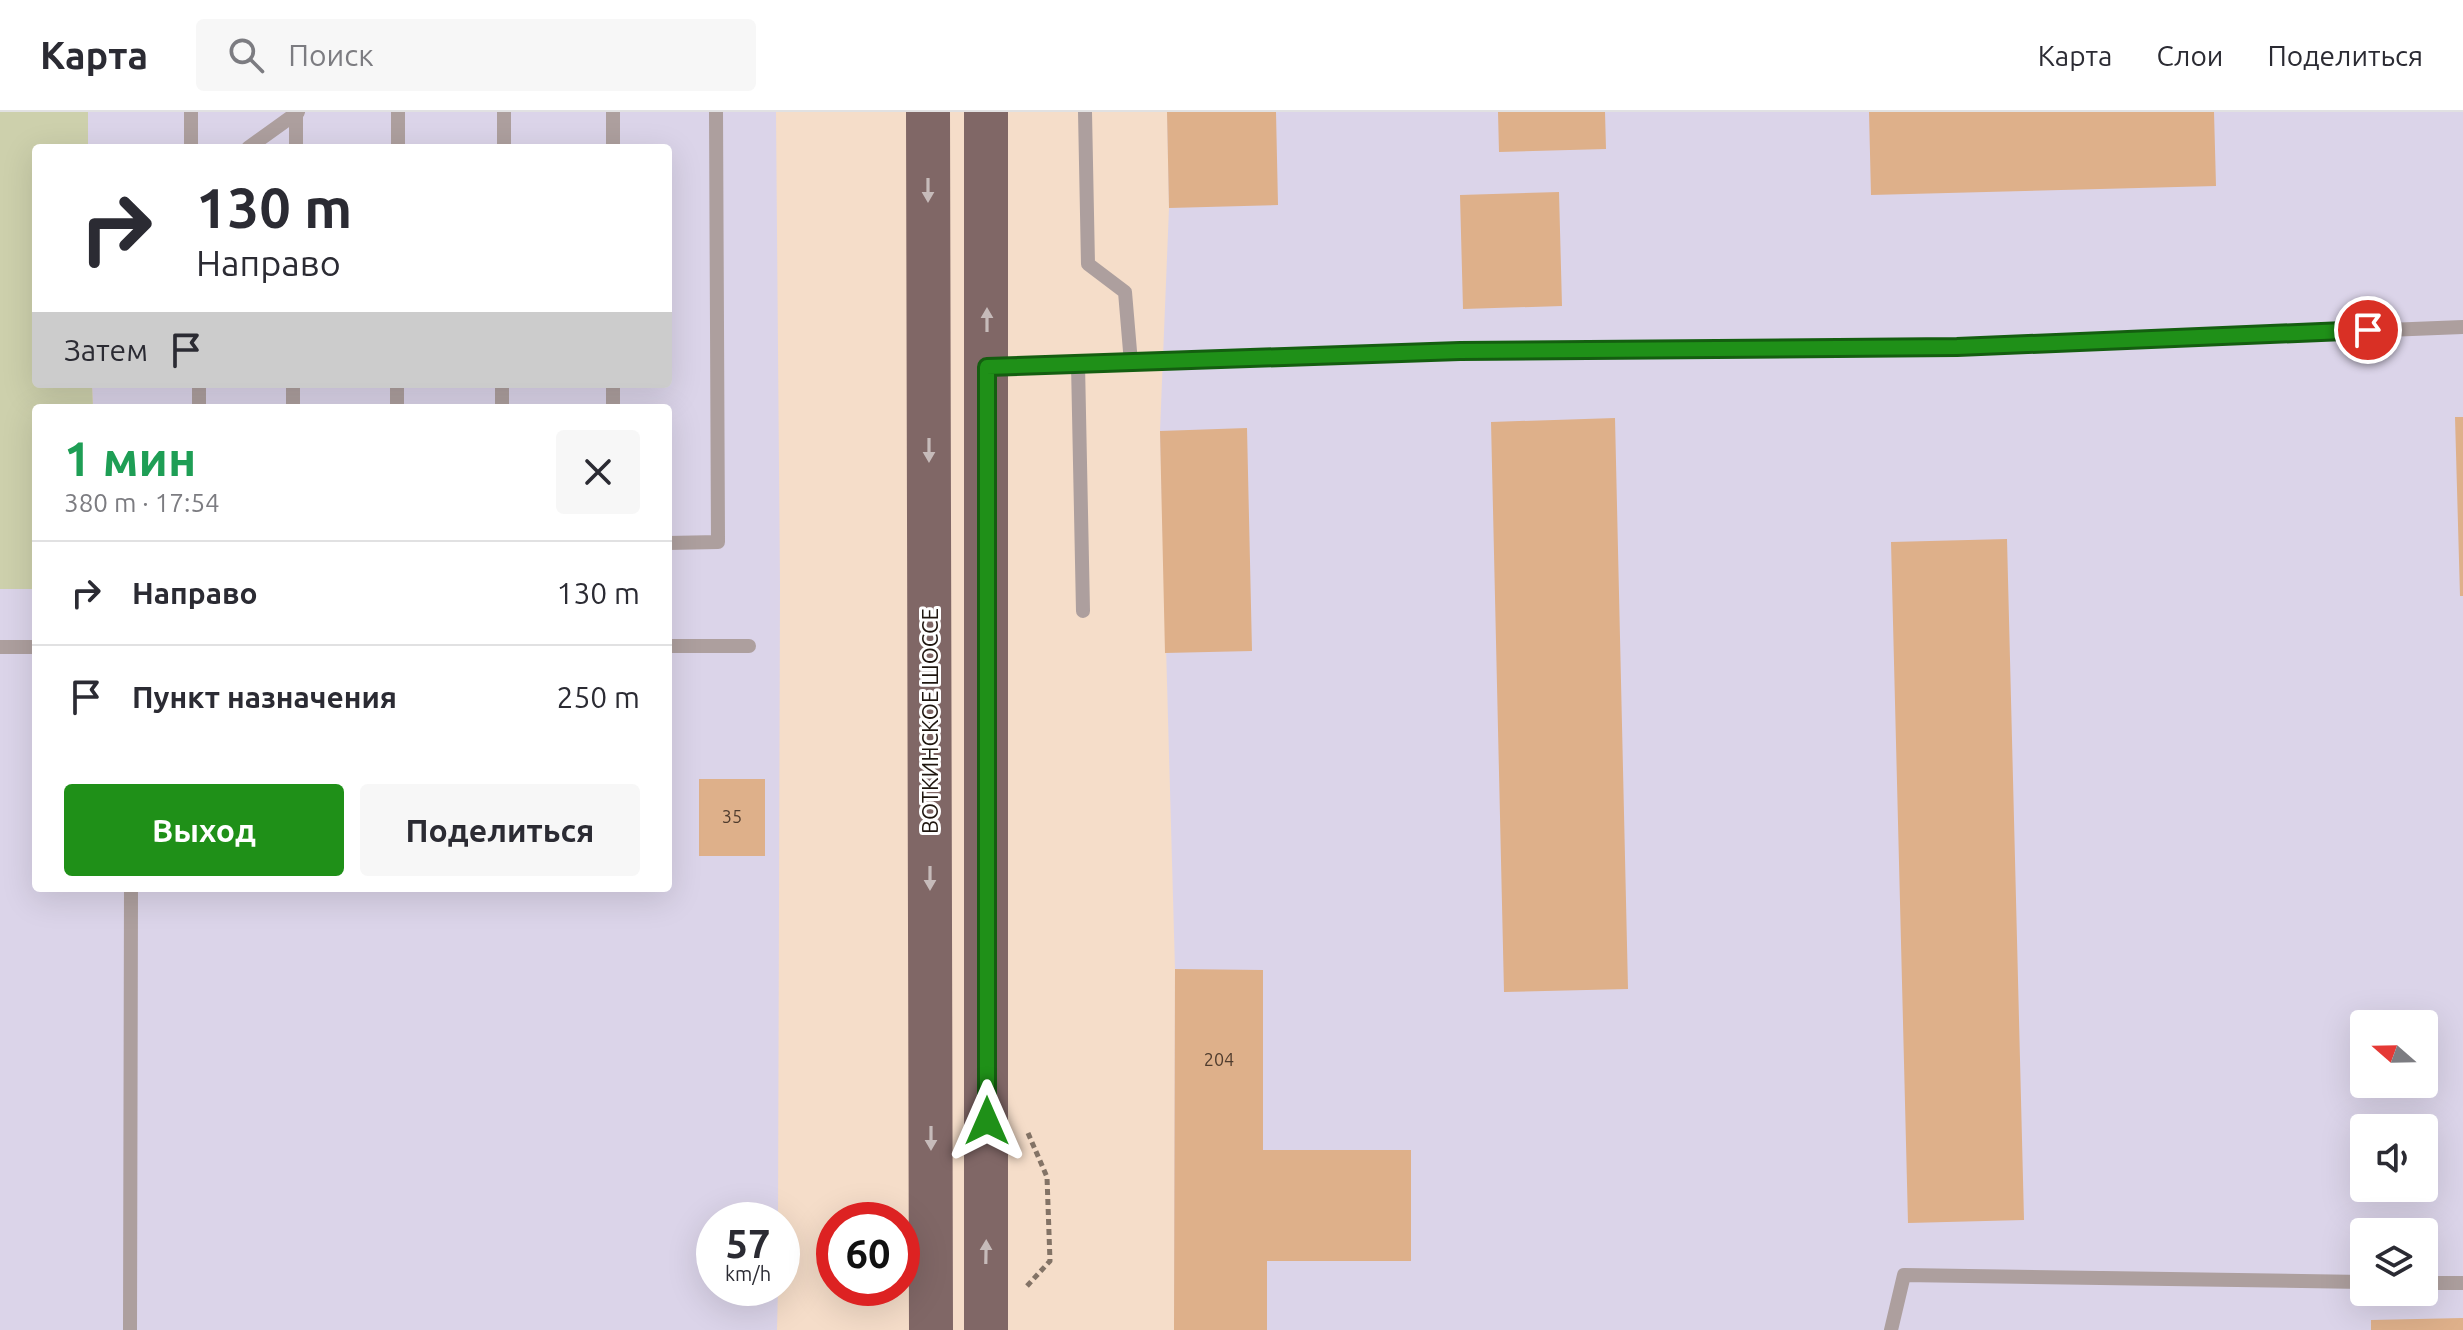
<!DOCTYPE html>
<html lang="ru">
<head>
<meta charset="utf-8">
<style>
	body { margin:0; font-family:Ubuntu,sans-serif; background:#f7f7f7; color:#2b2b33; height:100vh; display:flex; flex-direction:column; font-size:30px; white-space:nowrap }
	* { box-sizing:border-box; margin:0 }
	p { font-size:26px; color:#7c7c81 }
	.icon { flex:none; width:44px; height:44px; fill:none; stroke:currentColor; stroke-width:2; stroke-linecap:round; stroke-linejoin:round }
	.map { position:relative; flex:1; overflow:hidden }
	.sheet { position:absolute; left:32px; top:292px; width:640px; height:488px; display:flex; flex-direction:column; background:#fff; border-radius:8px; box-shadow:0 8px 32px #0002 }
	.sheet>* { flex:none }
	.top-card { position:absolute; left:32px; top:32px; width:640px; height:244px; border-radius:8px; box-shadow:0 8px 32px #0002; background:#fff; color:#2b2b33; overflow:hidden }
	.needle { width:52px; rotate:290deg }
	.controls { position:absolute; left:2350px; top:898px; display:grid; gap:16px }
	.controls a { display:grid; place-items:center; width:88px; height:88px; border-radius:8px; background:#fff; box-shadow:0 8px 32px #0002; font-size:40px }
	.speed { position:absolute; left:696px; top:1090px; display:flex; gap:16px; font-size:40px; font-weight:700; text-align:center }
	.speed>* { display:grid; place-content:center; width:104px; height:104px; border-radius:50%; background:#fff; box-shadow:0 8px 32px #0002; line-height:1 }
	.speed small { font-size:20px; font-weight:400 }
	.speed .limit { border:12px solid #d22; background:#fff; color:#111 }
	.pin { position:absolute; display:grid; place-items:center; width:68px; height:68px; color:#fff; margin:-34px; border:4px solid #fff; border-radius:50%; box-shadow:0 2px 8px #0007 }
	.me { position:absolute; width:88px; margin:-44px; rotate:0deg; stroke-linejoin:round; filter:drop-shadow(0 0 6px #0008) }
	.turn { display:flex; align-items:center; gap:28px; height:168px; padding:0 32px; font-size:36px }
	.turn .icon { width:104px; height:104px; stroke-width:2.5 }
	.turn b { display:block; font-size:56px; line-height:68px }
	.then { display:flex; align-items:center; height:76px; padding:0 32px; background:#0003; gap:16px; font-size:30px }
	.round { display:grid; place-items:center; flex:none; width:84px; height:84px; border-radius:8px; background:#f7f7f7 }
	.headline { display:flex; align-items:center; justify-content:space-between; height:136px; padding:0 32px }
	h1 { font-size:48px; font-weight:600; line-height:60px; color:#1e9e55 }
	.cta { display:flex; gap:16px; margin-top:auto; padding:16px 32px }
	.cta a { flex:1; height:92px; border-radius:8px; background:#1f9018; color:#fff; font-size:32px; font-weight:600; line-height:92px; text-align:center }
	.cta a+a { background:#f7f7f7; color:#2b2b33 }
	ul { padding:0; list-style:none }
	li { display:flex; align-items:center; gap:24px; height:104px; padding:0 32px; border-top:2px solid #e1e1e2 }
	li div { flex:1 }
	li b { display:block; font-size:30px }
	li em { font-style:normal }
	header { display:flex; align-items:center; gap:48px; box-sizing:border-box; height:112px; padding:0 40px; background:#fff; border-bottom:2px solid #e1e1e2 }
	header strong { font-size:38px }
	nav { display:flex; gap:44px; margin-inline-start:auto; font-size:28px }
	.search { width:560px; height:72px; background:#f7f7f7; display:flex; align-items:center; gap:20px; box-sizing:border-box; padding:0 28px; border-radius:8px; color:#7c7c81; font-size:30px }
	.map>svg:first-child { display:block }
	.industrial { fill:#dbd4e9; fill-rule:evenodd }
	.green { fill:#cdd0ac }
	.building { fill:#deb08a }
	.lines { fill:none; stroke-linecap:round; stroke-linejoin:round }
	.path { stroke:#837366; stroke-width:5; stroke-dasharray:6 4; stroke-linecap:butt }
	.service { stroke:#ad9f9e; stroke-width:14 }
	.primary { stroke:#806766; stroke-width:44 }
	.oneway { fill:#c6bbba }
	.route-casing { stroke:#145e10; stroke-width:20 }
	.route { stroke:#1f9018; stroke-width:14 }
	.labels { text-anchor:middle; stroke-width:6; stroke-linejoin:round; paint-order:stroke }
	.number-label { font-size:18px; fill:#4f3c2e }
	.street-label { font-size:22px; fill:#1f160f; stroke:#fff }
</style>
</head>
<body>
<header>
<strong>Карта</strong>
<div class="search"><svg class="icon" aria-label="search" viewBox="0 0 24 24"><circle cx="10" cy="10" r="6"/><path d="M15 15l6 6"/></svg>Поиск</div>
<nav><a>Карта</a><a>Слои</a><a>Поделиться</a></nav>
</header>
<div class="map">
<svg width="2463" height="1218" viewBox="0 0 2463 1218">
	<rect width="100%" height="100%" fill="#f5ddc9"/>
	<path class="industrial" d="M88,0H776L780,473L778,1108H714V1176H778L777,1218H0V477H36V776H668V296H93L92,272H668V36H88Z
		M1167,0H2463V1218H1174L1175,857L1160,319L1169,96ZM2364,912H2424V972H2364ZM2364,1016H2424V1076H2364ZM2364,1120H2424V1180H2364Z"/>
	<path class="green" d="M0,0H88V36H36V272H92L93,296H36V477H0Z"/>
	<path class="building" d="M1167,0H1276L1278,93L1169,96Z
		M1498,0H1605L1606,37L1499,40Z
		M1869,0H2214L2216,74L1871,83Z
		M1559,80L1562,194L1463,197L1460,83Z
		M2455,305H2463V484H2460Z
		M1615,306L1628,877L1504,880L1491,310Z
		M1247,316L1252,539L1165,541L1160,319Z
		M2007,427L2024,1108L1908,1111L1891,430Z
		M699,667H765V744H699Z
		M1175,857L1263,858V1038H1411V1149H1267V1218H1174Z
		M2463,1206V1218H2371V1208Z"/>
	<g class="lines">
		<path class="path" d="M1027,1174L1050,1149L1047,1065L1028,1021"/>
		<path class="service" d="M613,0V36
			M1085,0L1088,152L1125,180L1131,251
			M191,36V0
			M248,36L298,0
			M296,36V0
			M398,36V0
			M504,36V0
			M1078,252L1083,499
			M992,255L1460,239L1957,235L2463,215
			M613,272V296
			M199,296V272
			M293,296V272
			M397,296V272
			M502,296V272
			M668,431L718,430L716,0
			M668,534H749
			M0,535H36
			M2424,1171H2463
			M130,1218L131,776
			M1891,1218L1904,1163L2364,1170"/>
		<path class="primary" d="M928,0L931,1218
			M986,1218V0"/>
	</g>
	<defs><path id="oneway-solid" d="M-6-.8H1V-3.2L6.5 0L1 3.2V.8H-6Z" transform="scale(2)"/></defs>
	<g class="oneway">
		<use href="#oneway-solid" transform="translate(928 78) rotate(90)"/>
		<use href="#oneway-solid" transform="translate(987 208) rotate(-90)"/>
		<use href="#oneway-solid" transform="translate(929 338) rotate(90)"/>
		<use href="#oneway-solid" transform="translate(930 766) rotate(90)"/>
		<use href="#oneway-solid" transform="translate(931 1026) rotate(90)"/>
		<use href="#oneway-solid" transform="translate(986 1140) rotate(-89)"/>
	</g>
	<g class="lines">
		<defs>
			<path id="route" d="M987,1009V255L1460,239L1957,235L2368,218"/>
		</defs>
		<use href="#route" class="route-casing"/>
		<use href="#route" class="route"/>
	</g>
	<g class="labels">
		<g class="number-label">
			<text x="732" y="711">35</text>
			<text x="1219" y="954">204</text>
		</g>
		<g class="street-label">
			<text transform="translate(930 609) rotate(-90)" y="8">ВОТКИНСКОЕ ШОССЕ</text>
		</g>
	</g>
</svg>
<div class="controls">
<a><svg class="needle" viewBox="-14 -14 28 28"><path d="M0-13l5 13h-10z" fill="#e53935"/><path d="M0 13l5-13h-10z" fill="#7c7c81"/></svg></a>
<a><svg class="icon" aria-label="sound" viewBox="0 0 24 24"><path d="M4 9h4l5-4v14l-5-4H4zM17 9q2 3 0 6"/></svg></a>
<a><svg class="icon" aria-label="layers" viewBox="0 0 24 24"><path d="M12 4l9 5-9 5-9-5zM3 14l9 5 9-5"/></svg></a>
</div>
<div class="speed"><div>57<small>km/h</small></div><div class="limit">60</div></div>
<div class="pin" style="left:2368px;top:218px;background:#d93025"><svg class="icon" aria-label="arrive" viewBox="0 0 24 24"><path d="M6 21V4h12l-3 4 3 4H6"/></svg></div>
<svg class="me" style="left:987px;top:1009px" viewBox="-20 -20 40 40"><path d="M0-17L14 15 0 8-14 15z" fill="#1f9018" stroke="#fff" stroke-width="4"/></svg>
<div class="top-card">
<div class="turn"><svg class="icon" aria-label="right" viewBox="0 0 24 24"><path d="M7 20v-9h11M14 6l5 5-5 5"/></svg><div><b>130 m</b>Направо</div></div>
<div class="then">Затем<svg class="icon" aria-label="arrive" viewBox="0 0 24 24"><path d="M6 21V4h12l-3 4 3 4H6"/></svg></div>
</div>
<section class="sheet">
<div class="headline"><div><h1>1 мин</h1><p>380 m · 17:54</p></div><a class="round"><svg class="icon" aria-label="close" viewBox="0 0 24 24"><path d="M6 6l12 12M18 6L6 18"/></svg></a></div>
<ul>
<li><svg class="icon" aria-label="right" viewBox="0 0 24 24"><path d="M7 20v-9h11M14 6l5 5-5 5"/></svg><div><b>Направо</b></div><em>130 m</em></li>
<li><svg class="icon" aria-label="arrive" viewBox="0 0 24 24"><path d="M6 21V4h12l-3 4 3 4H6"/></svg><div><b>Пункт назначения</b></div><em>250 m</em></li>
</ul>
<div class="cta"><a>Выход</a><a>Поделиться</a></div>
</section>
</div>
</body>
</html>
